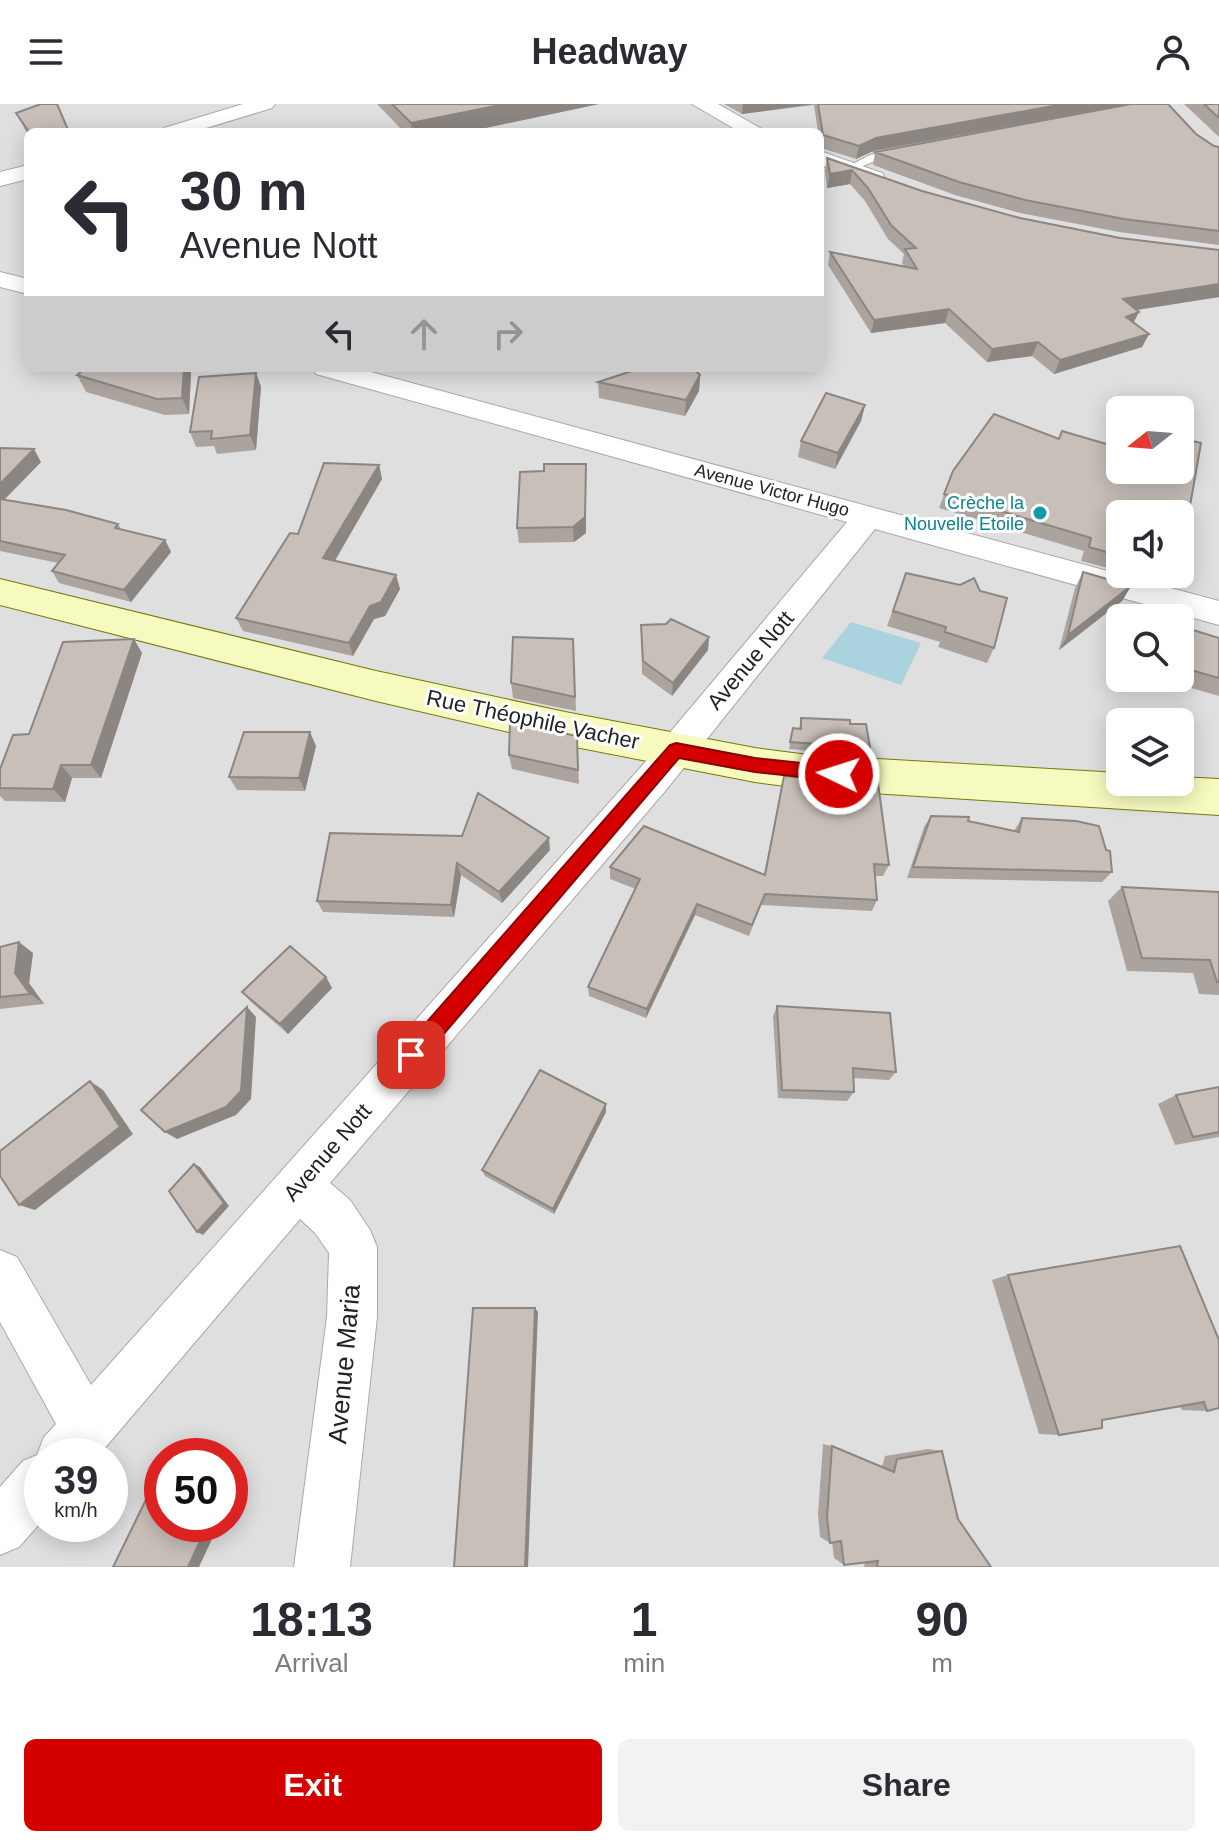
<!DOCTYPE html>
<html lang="en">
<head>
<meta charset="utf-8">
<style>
	body { margin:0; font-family:Arial,sans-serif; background:#f2f2f3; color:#2b2b33; height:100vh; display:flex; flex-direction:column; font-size:30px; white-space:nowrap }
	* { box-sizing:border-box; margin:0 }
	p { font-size:26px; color:#7c7c81 }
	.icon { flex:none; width:44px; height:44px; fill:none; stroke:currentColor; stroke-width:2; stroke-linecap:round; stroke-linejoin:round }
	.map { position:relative; height:1463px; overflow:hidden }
	.drawer { display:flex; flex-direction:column; background:#fff; flex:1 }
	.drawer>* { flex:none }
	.banner { position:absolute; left:24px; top:24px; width:800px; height:244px; border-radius:12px; box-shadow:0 4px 20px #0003; background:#fff; color:#2b2b33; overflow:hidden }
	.needle { width:52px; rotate:253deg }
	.buttons { position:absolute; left:1106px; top:292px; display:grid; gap:16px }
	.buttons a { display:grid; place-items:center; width:88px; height:88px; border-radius:12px; background:#fff; box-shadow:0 4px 20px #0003; font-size:40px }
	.speed { position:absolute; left:24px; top:1334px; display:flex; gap:16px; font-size:40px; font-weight:700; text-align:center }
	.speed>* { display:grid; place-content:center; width:104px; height:104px; border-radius:50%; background:#fff; box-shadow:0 4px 20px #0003; line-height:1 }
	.speed small { font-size:20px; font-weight:400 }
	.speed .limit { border:12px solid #d22; background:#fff; color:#111 }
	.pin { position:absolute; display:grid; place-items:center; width:68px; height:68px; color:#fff; margin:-34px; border-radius:16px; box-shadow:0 4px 12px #0006 }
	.me { position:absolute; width:88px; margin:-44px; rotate:274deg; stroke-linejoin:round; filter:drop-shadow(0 0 6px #0008) }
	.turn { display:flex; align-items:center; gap:28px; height:168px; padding:0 24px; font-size:36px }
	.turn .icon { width:104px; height:104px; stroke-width:2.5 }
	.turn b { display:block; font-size:56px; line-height:68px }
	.lanes { display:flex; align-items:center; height:76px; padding:0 24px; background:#0003; justify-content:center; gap:40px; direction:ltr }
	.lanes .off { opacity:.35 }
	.eta { display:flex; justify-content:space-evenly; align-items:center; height:136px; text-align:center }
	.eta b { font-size:48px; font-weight:600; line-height:56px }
	.primary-button { display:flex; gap:16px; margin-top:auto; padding:16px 24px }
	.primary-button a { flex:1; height:92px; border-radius:12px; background:#d40000; color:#fff; font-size:32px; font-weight:600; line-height:92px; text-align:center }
	.primary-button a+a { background:#f2f2f3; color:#2b2b33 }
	header { display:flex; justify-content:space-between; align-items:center; height:104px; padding:0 24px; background:#fff; font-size:36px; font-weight:600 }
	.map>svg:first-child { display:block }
	.residential { fill:#e0dfdf; fill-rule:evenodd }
	.water { fill:#aad3df }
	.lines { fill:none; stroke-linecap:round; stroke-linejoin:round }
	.service-casing { stroke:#a9a9a9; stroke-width:2 }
	.minor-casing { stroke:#a9a9a9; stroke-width:2 }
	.secondary-casing { stroke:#707d05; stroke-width:2 }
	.service { fill:#fff; fill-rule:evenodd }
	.minor { fill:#fff; fill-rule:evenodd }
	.secondary { fill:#f7fabf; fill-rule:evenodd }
	.wall { fill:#aba49e }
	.shaded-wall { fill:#8b8681 }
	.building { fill:#c7bfb8; stroke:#8b8681; stroke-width:2 }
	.route { fill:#d40000; stroke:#8a0000; stroke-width:2 }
	.culture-dot { fill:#0f9aa8; stroke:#fff; stroke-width:3 }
	.labels { text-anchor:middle; stroke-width:6; stroke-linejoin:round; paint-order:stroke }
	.far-street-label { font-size:18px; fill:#222; stroke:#fff }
	.far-culture-label { font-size:18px; fill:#0d838f; stroke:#fff; text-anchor:end }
	.street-label { font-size:22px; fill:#222; stroke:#fff }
	.near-street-label { font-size:26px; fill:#222; stroke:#fff }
</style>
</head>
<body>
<header><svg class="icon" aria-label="menu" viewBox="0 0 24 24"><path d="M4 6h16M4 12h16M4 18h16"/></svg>Headway<svg class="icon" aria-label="person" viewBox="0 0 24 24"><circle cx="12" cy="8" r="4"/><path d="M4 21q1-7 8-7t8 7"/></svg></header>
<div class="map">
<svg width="1219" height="1463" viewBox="0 0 1219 1463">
	<rect width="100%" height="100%" fill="#f2efe9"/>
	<path class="residential" d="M0,0H1219V1463H0ZM28,28H820V264H28ZM1120,306H1180V366H1120ZM1120,410H1180V470H1120ZM1120,514H1180V574H1120ZM1120,618H1180V678H1120ZM42,1352H110V1420H42ZM162,1352H230V1420H162Z"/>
	<path class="water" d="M851,518L921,539L901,581L822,554Z"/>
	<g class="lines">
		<defs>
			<path id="service" d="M900,45L904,46V50L877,56L849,68L843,65L870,51Z"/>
			<path id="minor" d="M243,0H275L272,4L193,28H160L164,24Z
				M692,0H718L767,28H740Z
				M820,47L882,69L885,74L874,81L820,61Z
				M28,61V75L0,82V68Z
				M0,168L28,175V190L0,183Z
				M312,264H356L1219,497V521L875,425L666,686L330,1079L350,1096L370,1126L377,1143V1213L350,1463H294L327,1213L329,1149L316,1130L300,1115L98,1352H42V1417L19,1443L0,1451V1383L23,1357L37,1351L44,1333L56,1320L0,1218V1146L17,1153L91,1281L640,664L847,418L316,270Z"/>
			<path id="secondary" d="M0,475L376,567L565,608L755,644L808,651L1120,669V678H1180V673L1219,675V711L808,685L755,678L565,641L376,597L0,501Z"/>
		</defs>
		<use href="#service" class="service-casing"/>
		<use href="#minor" class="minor-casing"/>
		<use href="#secondary" class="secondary-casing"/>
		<use href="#service" class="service"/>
		<use href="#minor" class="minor"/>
		<use href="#secondary" class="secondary"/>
	</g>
	<path class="wall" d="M377,0H599L466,28H404Z
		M724,0H1130L873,47L856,55L821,44L820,28H818L814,1L742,10Z
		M1184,0H1219V33Z
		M16,9L69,28H28V31Z
		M1196,30L1214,42L1219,43V141L1119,128L1020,109L955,91L873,61L875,48Z
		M827,54L922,87L1020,114L1120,134L1219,146V193L1136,206L1134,218L1149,230L1142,243L1054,270L1032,252L987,258L945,219L871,229L828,161L830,148L904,162L902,159L904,150L888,135L865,97L850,80L827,84L825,67Z
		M86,264H189L191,269L189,310L165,311L86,288L77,271Z
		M256,269L261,283L256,346L217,350L214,342L196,343L190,328Z
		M700,271L699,287L685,312L599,294L598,278Z
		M865,301L861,317L835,365L798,353L801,337Z
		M1062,327L1120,410V467L1081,457L1084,447L939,404L953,367L1059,334Z
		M0,344L41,358L4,396L118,420L121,425L165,436L171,448L131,498L59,479L52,467L58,459L0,447Z
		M586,360V429L574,438L519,439L517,424Z
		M379,361L382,375L335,457L396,471L400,485L385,512L374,515L353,552L243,527L236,514L298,430Z
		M1083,468L1131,482L1122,497L1059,546L1075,484Z
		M906,469L994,544L987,559L938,543L940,538L887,522Z
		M1131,470H1156L1149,475Z
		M641,521L709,533L708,546L672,592L642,570Z
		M1180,522L1219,534V592L1157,574H1180Z
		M573,535L576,607L513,594L511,579Z
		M142,549L101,674H72L65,698L5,697L0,692V665L29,630Z
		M801,614L850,620L870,644L867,651L789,645L793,624L799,625Z
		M577,632L579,680L512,665L509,651Z
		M316,642L305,687L237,686L229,673Z
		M784,672L889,761L883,772H875L877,796L872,807L761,801L749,832L695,811L646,914L589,892L588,883L636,785L610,775V763L764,770Z
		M931,712L968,717L1014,727L1022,714L1112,768L1102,778L907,774L924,723Z
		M330,729L550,746L502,799L461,771L454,813L323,808L317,797Z
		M1122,783L1219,788V891L1199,890L1193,869L1127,867L1108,797Z
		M0,843L33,849L29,879L44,900L0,905Z
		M326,873L332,884L288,930L251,898L242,888Z
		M777,902L896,968L889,976L853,974L854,988L847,997L778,994L773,912Z
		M1219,983V1033L1175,1041L1158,1000L1176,991Z
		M606,1008L554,1110L485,1072L482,1066Z
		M1180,1142L1207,1307L1182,1306L1180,1303L1102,1316L1059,1331L1039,1330L992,1176L1008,1171Z
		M823,1340L832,1342L882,1363L885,1352L928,1345L942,1347L958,1415L991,1463H864L865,1458L844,1461L834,1454L832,1438L830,1439L820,1433L818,1410Z"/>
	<path class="shaded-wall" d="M505,0H599L466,28H412L411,19Z
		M743,0H814L742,10Z
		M1064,0H1130L873,47L856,55L859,42L876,34Z
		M852,66L850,80L827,84L830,70Z
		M1219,180V193L1117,209L1123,195Z
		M949,205L945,219L871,229L874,216Z
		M1139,208L1132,222L1126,213Z
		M1149,230L1142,243L1054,270L1060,256Z
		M1038,238L1032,252L987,258L992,245Z
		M184,264H189L191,269L189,310L182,294Z
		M256,269L261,283L256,346L250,331Z
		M700,271L699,287L685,312L686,296Z
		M865,301L861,317L835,365L838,349Z
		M34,345L41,358L0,400V380Z
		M586,360V429L574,438L573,423Z
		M379,361L382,375L328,468L323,454Z
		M165,436L171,448L131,498L124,486Z
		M396,471L400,485L385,512L374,515L353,552L349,539L370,502Z
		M1131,482L1122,497L1059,546L1068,531Z
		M709,533L708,546L672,592L673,579Z
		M134,535L142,549L101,674L91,661Z
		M310,628L316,642L305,687L299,674Z
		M61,661L72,674L65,698L53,685Z
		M549,734L550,746L502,799L499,788Z
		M457,759L461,771L454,813L451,801Z
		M697,800L695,811L646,914L647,905Z
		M19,838L33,849L29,879L44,900L30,890L15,869Z
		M326,873L332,884L288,930L280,920Z
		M247,903L256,913L251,995L236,1011L177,1035L165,1028Z
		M90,977L103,986L133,1030L35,1106L19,1101Z
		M606,1000V1008L554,1110L553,1105Z
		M194,1060L200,1063L229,1102L203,1131L197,1128Z
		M535,1204L538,1208L528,1463H525Z
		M230,1380L236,1382L230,1396Z
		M208,1420H219L199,1463H188Z"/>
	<path class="building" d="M41,0H57L69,28H29L16,9Z
		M392,0H505L411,19Z
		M818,0H1064L876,34L859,42L823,31Z
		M1131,0H1168L1196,30L1214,42L1219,43V127L1124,115L1025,96L959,78L875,48Z
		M1204,0H1219V14Z
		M827,54L922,87L1020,114L1120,134L1219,146V180L1123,195L1139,208L1126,213L1149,230L1060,256L1038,238L992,245L949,205L874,216L830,148L917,165L905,145L916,144L891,121L868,84L852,66L830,70Z
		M86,264H184L182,294L157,295L77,271Z
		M641,264H693L700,271L686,296L598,278Z
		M256,269L250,331L211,335L212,327L190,328L199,273Z
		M826,289L865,301L838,349L801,337Z
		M994,310L1059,335L1062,327L1120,344V366H1180V334L1201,339L1183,442L1180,444V410H1120V452L1089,443L1091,434L944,390L953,367Z
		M0,344L34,345L0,380Z
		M324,359L379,361L323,454L396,471L381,498L370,502L349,539L236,514L290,429L298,430Z
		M544,360H586L585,413L573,423L517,424L520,368L544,367Z
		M0,395L66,406L118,420L115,424L165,436L124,486L52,467L65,451L0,437Z
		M1083,468L1131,482L1068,531Z
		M906,469L960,481L974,474L980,487L1007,494L994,544L945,528L946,523L893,507Z
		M671,515L709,533L673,579L643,557L641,521L666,520Z
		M1180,522L1219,534V574L1180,563Z
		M513,533L573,535L575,593L511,579Z
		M134,535L91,661H61L53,685L0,684V665L13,631L29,630L63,538Z
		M801,614L850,616V620H866L870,644L790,638L793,624L801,625Z
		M510,618L577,632L578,666L509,651Z
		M244,628H310L299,674L229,673Z
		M784,672L878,679L889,761L874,760L877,796L765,790L752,821L697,800L647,905L588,883L640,775L610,763L644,722L765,771Z
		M478,689L549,734L499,788L457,759L451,801L317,797L330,729L462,732Z
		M931,712L969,713L968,717L1019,728L1022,714L1076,717L1099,722L1106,746L1110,747L1112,768L913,763Z
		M1122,783L1219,788V878H1217L1210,856L1142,854Z
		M19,838L15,869L30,890L0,893V843Z
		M290,842L326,873L280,920L242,888Z
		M777,902L890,909L896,968L853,964L854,988L782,986Z
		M247,903L241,987L226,1003L165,1028L141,1006Z
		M540,966L606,1000L553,1105L482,1066Z
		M90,977L120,1023L19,1101L0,1072V1047Z
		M1219,983V1028L1193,1033L1176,991Z
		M194,1060L224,1099L197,1128L169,1087Z
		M1180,1142L1219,1236V1304L1207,1307L1204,1298L1102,1316V1324L1059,1331L1008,1171Z
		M473,1204H535L525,1463H454Z
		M832,1342L894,1368L897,1355L942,1347L958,1415L991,1463H877L878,1457L844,1461L841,1437L830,1439L827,1414Z
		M162,1363V1420H208L188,1463H113Z"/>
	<path class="route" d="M676,639L755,654L839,663L848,670L839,677L755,668L679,654L419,959L411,962L404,959L401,951L404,944L670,641Z"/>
	<circle class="culture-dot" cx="1040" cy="409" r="8"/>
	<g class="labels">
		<g class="far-street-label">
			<text transform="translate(772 386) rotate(15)" y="6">Avenue Victor Hugo</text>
		</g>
		<g class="far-culture-label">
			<text x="1024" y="405">Crèche la<tspan x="1024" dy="21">Nouvelle Etoile</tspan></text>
		</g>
		<g class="street-label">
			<text transform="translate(750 556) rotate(-50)" y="8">Avenue Nott</text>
			<text transform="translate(533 615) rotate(12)" y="8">Rue Théophile Vacher</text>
			<text transform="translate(327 1048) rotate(-49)" y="8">Avenue Nott</text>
		</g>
		<g class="near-street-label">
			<text transform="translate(344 1260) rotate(-85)" y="9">Avenue Maria</text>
		</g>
	</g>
</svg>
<div class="buttons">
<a><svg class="needle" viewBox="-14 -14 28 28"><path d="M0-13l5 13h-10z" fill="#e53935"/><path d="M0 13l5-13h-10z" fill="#7c7c81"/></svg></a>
<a><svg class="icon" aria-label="sound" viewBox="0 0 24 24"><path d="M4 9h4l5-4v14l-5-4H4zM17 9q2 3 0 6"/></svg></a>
<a><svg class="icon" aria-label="search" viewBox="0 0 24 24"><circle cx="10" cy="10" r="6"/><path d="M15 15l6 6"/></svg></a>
<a><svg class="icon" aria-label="layers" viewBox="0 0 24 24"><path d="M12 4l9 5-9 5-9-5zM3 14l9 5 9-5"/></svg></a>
</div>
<div class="speed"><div>39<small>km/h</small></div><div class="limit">50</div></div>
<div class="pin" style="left:411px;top:951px;background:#d93025"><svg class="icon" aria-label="arrive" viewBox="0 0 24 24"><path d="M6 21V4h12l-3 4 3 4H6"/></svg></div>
<svg class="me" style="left:839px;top:670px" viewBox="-20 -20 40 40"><circle r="17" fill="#d40000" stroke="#fff" stroke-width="3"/><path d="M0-11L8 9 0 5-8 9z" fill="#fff"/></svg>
<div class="banner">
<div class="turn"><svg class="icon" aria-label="left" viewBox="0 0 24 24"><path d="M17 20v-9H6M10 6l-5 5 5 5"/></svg><div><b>30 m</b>Avenue Nott</div></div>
<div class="lanes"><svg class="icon" aria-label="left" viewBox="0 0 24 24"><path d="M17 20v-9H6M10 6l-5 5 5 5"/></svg><svg class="icon off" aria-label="ahead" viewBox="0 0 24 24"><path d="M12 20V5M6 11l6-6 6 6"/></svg><svg class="icon off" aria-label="right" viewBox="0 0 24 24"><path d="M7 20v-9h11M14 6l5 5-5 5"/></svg></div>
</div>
</div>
<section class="drawer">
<div class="eta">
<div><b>18:13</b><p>Arrival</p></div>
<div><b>1</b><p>min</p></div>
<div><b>90</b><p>m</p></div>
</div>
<div class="primary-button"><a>Exit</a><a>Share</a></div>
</section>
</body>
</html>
